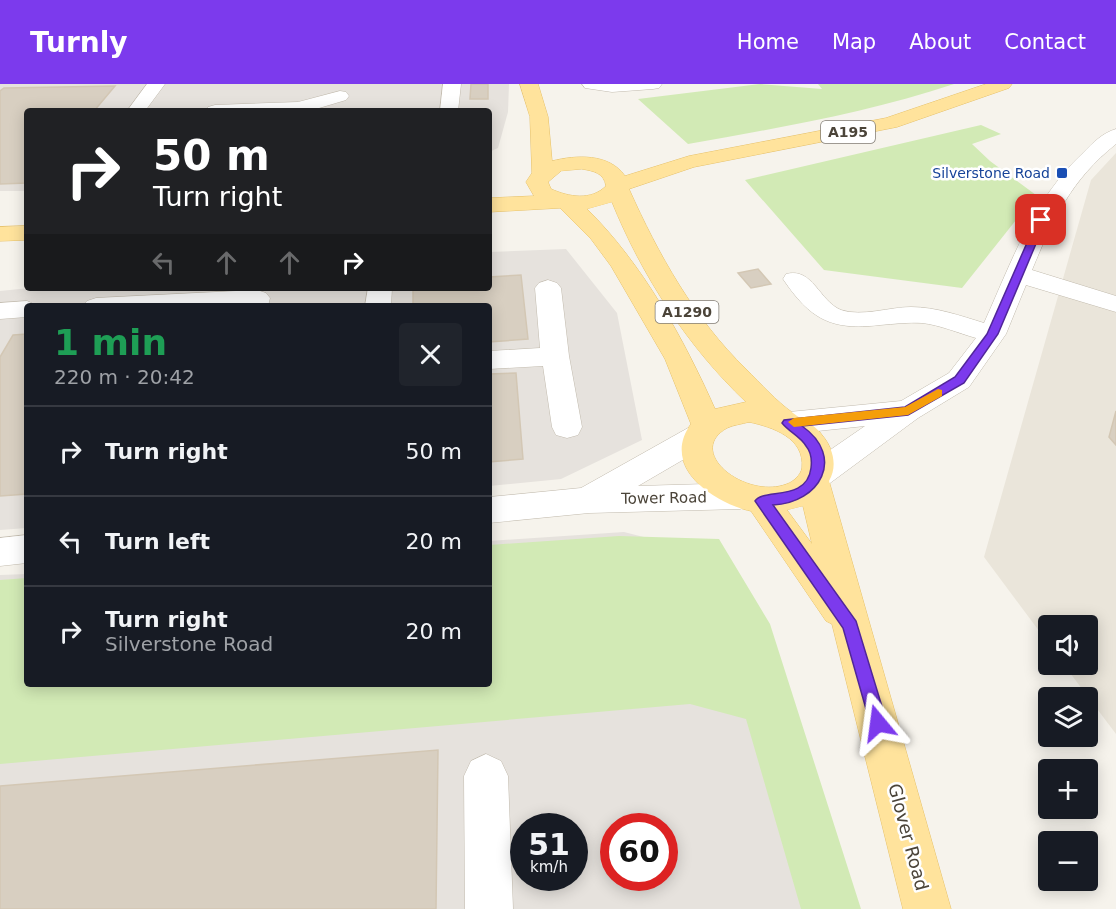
<!DOCTYPE html>
<html lang="en">
<head>
<meta charset="utf-8">
<style>
	body { margin:0; font-family:"DejaVu Sans",sans-serif; background:#20242c; color:#f1f3f6; height:100vh; display:flex; flex-direction:column; font-size:22px; white-space:nowrap }
	* { box-sizing:border-box; margin:0 }
	p { font-size:20px; color:#9ea1a6 }
	.icon { flex:none; width:33px; height:33px; fill:none; stroke:currentColor; stroke-width:2; stroke-linecap:round; stroke-linejoin:round }
	.map { position:relative; flex:1; overflow:hidden }
	.panel { position:absolute; left:24px; top:219px; width:468px; height:384px; display:flex; flex-direction:column; background:#171b24; border-radius:6px; box-shadow:0 3px 15px #0003 }
	.panel>* { flex:none }
	.hud { position:absolute; left:24px; top:24px; width:468px; height:183px; border-radius:6px; box-shadow:0 3px 15px #0003; background:#202124; color:#fff; overflow:hidden }
	.controls { position:absolute; left:1038px; top:531px; display:grid; gap:12px }
	.controls a { display:grid; place-items:center; width:60px; height:60px; border-radius:6px; background:#171b24; box-shadow:0 3px 15px #0003; font-size:30px }
	.speed { position:absolute; left:510px; top:729px; display:flex; gap:12px; font-size:30px; font-weight:700; text-align:center }
	.speed>* { display:grid; place-content:center; width:78px; height:78px; border-radius:50%; background:#171b24; box-shadow:0 3px 15px #0003; line-height:1 }
	.speed small { font-size:15px; font-weight:400 }
	.speed .limit { border:9px solid #d22; background:#fff; color:#111 }
	.pin { position:absolute; display:grid; place-items:center; width:51px; height:51px; color:#fff; margin:-26px; border-radius:12px; box-shadow:0 3px 9px #0006 }
	.me { position:absolute; width:66px; margin:-33px; rotate:344deg; stroke-linejoin:round; filter:drop-shadow(0 0 4px #0008) }
	.turn { display:flex; align-items:center; gap:21px; height:126px; padding:0 30px; font-size:27px }
	.turn .icon { width:78px; height:78px; stroke-width:2.5 }
	.turn b { display:block; font-size:42px; line-height:51px }
	.lanes { display:flex; align-items:center; height:57px; padding:0 30px; background:#0003; justify-content:center; gap:30px; direction:ltr }
	.lanes .off { opacity:.35 }
	.round { display:grid; place-items:center; flex:none; width:63px; height:63px; border-radius:6px; background:#20242c }
	.summary { display:flex; align-items:center; justify-content:space-between; height:102px; padding:0 30px }
	h1 { font-size:36px; font-weight:700; line-height:45px; color:#1e9e55 }
	ul { padding:0; list-style:none }
	li { display:flex; align-items:center; gap:18px; height:90px; padding:0 30px; border-top:2px solid #363941 }
	li div { flex:1 }
	li b { display:block; font-size:22px }
	li em { font-style:normal }
	header { display:flex; align-items:center; gap:36px; box-sizing:border-box; height:84px; padding:0 30px; background:#7c3aed; color:#fff }
	header strong { font-size:28px }
	nav { display:flex; gap:33px; margin-inline-start:auto; font-size:21px }
	.map>svg:first-child { display:block }
	.residential { fill:#eae5da }
	.industrial { fill:#e6e2dd; fill-rule:evenodd }
	.green { fill:#d2eab5 }
	.building { fill:#d8cfc1; stroke:#d3c7b4; stroke-width:1.5 }
	.lines { fill:none; stroke-linecap:round; stroke-linejoin:round }
	.minor-casing { stroke:#c2bbae; stroke-width:1 }
	.major-casing { stroke:#e6c16a; stroke-width:1 }
	.minor { fill:#fff; fill-rule:evenodd }
	.major { fill:#ffe39c; fill-rule:evenodd }
	.route { fill:#7c3aed; stroke:#51269a; stroke-width:1.5 }
	.slow { fill:#f59e0b }
	.transit-dot { fill:#1a4fb4; stroke:#fff; stroke-width:2 }
	.labels { text-anchor:middle; stroke-width:5; stroke-linejoin:round; paint-order:stroke }
	.shield { fill:#fff; stroke:#817c74; stroke-width:1.5 }
	.shield-label { font-size:14px; font-weight:bold; fill:#4b4439 }
	.far-transit-label { font-size:14px; fill:#164399; stroke:#fff; text-anchor:end }
	.street-label { font-size:15px; fill:#4b4439; stroke:#fff }
	.near-street-label { font-size:18px; fill:#4b4439; stroke:#fff }
</style>
</head>
<body>
<header>
<strong>Turnly</strong>
<nav><a>Home</a><a>Map</a><a>About</a><a>Contact</a></nav>
</header>
<div class="map">
<svg width="1116" height="825" viewBox="0 0 1116 825">
	<rect width="100%" height="100%" fill="#f6f3ec"/>
	<path class="residential" d="M1116,69V650L1064,581L1088,580V542H1048V559L984,473L1091,96Z"/>
	<path class="industrial" d="M0,0H509L508,28L498,64L489,68V27H27V107H0Z
		M566,165L617,229L642,356L561,395L489,402V222H27V444L0,446V207L29,204H489V168Z
		M624,448L710,470L820,825H0V491L27,490V600H489V457ZM524,742H574V794H524ZM614,742H664V794H614Z"/>
	<path class="green" d="M760,0L822,5L818,0H954C867,29 778,44 688,60L638,15Z
		M981,41L1001,50L972,60L990,77L1036,111L962,204L824,186L745,96Z
		M619,452L719,455L770,540L861,825H801L746,635L690,620L0,680V496L27,494V600H489V461Z"/>
	<path class="building" d="M471,0H488V15H470Z
		M115,2L94,27H27V99L0,100V7L4,4Z
		M758,185L771,200L751,204L738,189Z
		M521,191L528,255L489,258V222H413V204H489V193Z
		M27,250V410L0,412V273L13,251Z
		M516,289L523,375L489,378V290Z
		M1116,327V361L1109,353Z
		M438,666L436,825H0V702Z"/>
	<g class="lines">
		<defs>
			<path id="minor" d="M147,0H165L145,27H127Z
				M443,0H461L458,27H440Z
				M582,0H662L659,4L653,5L612,8L585,4Z
				M340,7L346,8L349,12L346,16L309,27H206L208,23L215,21L298,18Z
				M1116,45V60C1071,96 1053,135 1032,186L1116,212V228L1026,201L1006,250L969,303L918,334L826,402L815,405L804,402L799,393L804,384L865,342L789,350L778,347L774,339L778,331L789,328L901,317L949,289L976,254C958,249 940,241 922,239C908,238 894,240 880,241C831,247 810,235 783,195L786,190C813,183 819,217 841,226C862,233 890,223 911,223C936,223 961,232 984,239C1012,177 1032,117 1083,69C1093,59 1102,49 1116,45Z
				M548,196L557,199L561,204L569,272L582,343L578,351L567,354L556,351L552,343L543,282L489,285V267L540,264L535,204L539,199Z
				M368,204H392L391,222H365Z
				M257,206L266,209L270,214L268,222H83L87,217L96,214Z
				M27,217L38,222H27V233L0,235V219Z
				M699,341L710,344L714,352L710,360L638,402L740,399L752,403L756,412L752,421L740,425L589,429L489,439V413L581,404L688,344Z
				M27,451V479L0,482V454Z
				M486,670L501,677L508,692L513,825H465L464,692L471,677Z"/>
			<path id="major" d="M520,0H538L548,33L552,77C576,71 609,69 625,92L689,72L886,34L986,0H1012L1009,4L897,43L694,83L629,105C658,170 695,236 746,285C761,300 776,317 793,329C803,337 814,339 822,351C833,364 838,382 829,397L951,825H903L832,540L826,537L751,427C713,419 660,382 691,340L665,275L611,182L591,155L560,124L489,128V114L534,112L526,98L532,89L530,33ZM582,85C594,87 604,89 606,102C591,117 569,113 551,105L548,98L561,87ZM612,118C642,192 688,263 746,318L715,325C684,255 642,179 587,125ZM749,338C773,343 805,354 802,384C801,391 793,398 787,400C746,416 684,368 727,344C733,341 742,340 749,338ZM803,422L812,460L787,426Z
				M27,142V156L0,157V143Z"/>
		</defs>
		<use href="#minor" class="minor-casing"/>
		<use href="#major" class="major-casing"/>
		<use href="#minor" class="minor"/>
		<use href="#major" class="major"/>
	</g>
	<path class="route" d="M1041,134L1046,136L998,250L964,299L908,331L802,342C846,373 820,419 773,421L856,537L887,639L884,645L878,647L872,645L870,639L843,544L755,417C763,404 807,418 811,384C812,376 811,368 806,362C800,352 789,348 782,339L784,336L905,323L955,293L987,250L1037,136Z"/>
	<path class="slow" d="M938,305L942,306V312L908,331L794,343L788,338L794,334L905,323Z"/>
	<rect class="transit-dot" x="1056" y="83" width="12" height="12" rx="3"/>
	<g class="labels">
		<g class="shield">
			<rect x="821" y="37" width="54" height="22" rx="4.5"/>
			<rect x="655.5" y="217" width="63" height="22" rx="4.5"/>
		</g>
		<g class="shield-label">
			<text x="848" y="53">A195</text>
			<text x="687" y="233">A1290</text>
		</g>
		<g class="far-transit-label">
			<text x="1050" y="94">Silverstone Road</text>
		</g>
		<g class="street-label">
			<text transform="translate(664 414) rotate(-1)" y="5">Tower Road</text>
		</g>
		<g class="near-street-label">
			<text transform="translate(908 753) rotate(75)" y="6">Glover Road</text>
		</g>
	</g>
</svg>
<div class="controls">
<a><svg class="icon" aria-label="sound" viewBox="0 0 24 24"><path d="M4 9h4l5-4v14l-5-4H4zM17 9q2 3 0 6"/></svg></a>
<a><svg class="icon" aria-label="layers" viewBox="0 0 24 24"><path d="M12 4l9 5-9 5-9-5zM3 14l9 5 9-5"/></svg></a>
<a>+</a>
<a>−</a>
</div>
<div class="speed"><div>51<small>km/h</small></div><div class="limit">60</div></div>
<div class="pin" style="left:1041px;top:136px;background:#d93025"><svg class="icon" aria-label="arrive" viewBox="0 0 24 24"><path d="M6 21V4h12l-3 4 3 4H6"/></svg></div>
<svg class="me" style="left:878px;top:639px" viewBox="-20 -20 40 40"><path d="M0-17L14 15 0 8-14 15z" fill="#7c3aed" stroke="#fff" stroke-width="4"/></svg>
<div class="hud">
<div class="turn"><svg class="icon" aria-label="right" viewBox="0 0 24 24"><path d="M7 20v-9h11M14 6l5 5-5 5"/></svg><div><b>50 m</b>Turn right</div></div>
<div class="lanes"><svg class="icon off" aria-label="left" viewBox="0 0 24 24"><path d="M17 20v-9H6M10 6l-5 5 5 5"/></svg><svg class="icon off" aria-label="ahead" viewBox="0 0 24 24"><path d="M12 20V5M6 11l6-6 6 6"/></svg><svg class="icon off" aria-label="ahead" viewBox="0 0 24 24"><path d="M12 20V5M6 11l6-6 6 6"/></svg><svg class="icon" aria-label="right" viewBox="0 0 24 24"><path d="M7 20v-9h11M14 6l5 5-5 5"/></svg></div>
</div>
<section class="panel">
<div class="summary"><div><h1>1 min</h1><p>220 m · 20:42</p></div><a class="round"><svg class="icon" aria-label="close" viewBox="0 0 24 24"><path d="M6 6l12 12M18 6L6 18"/></svg></a></div>
<ul>
<li><svg class="icon" aria-label="right" viewBox="0 0 24 24"><path d="M7 20v-9h11M14 6l5 5-5 5"/></svg><div><b>Turn right</b></div><em>50 m</em></li>
<li><svg class="icon" aria-label="left" viewBox="0 0 24 24"><path d="M17 20v-9H6M10 6l-5 5 5 5"/></svg><div><b>Turn left</b></div><em>20 m</em></li>
<li><svg class="icon" aria-label="right" viewBox="0 0 24 24"><path d="M7 20v-9h11M14 6l5 5-5 5"/></svg><div><b>Turn right</b><p>Silverstone Road</p></div><em>20 m</em></li>
</ul>
</section>
</div>
</body>
</html>
